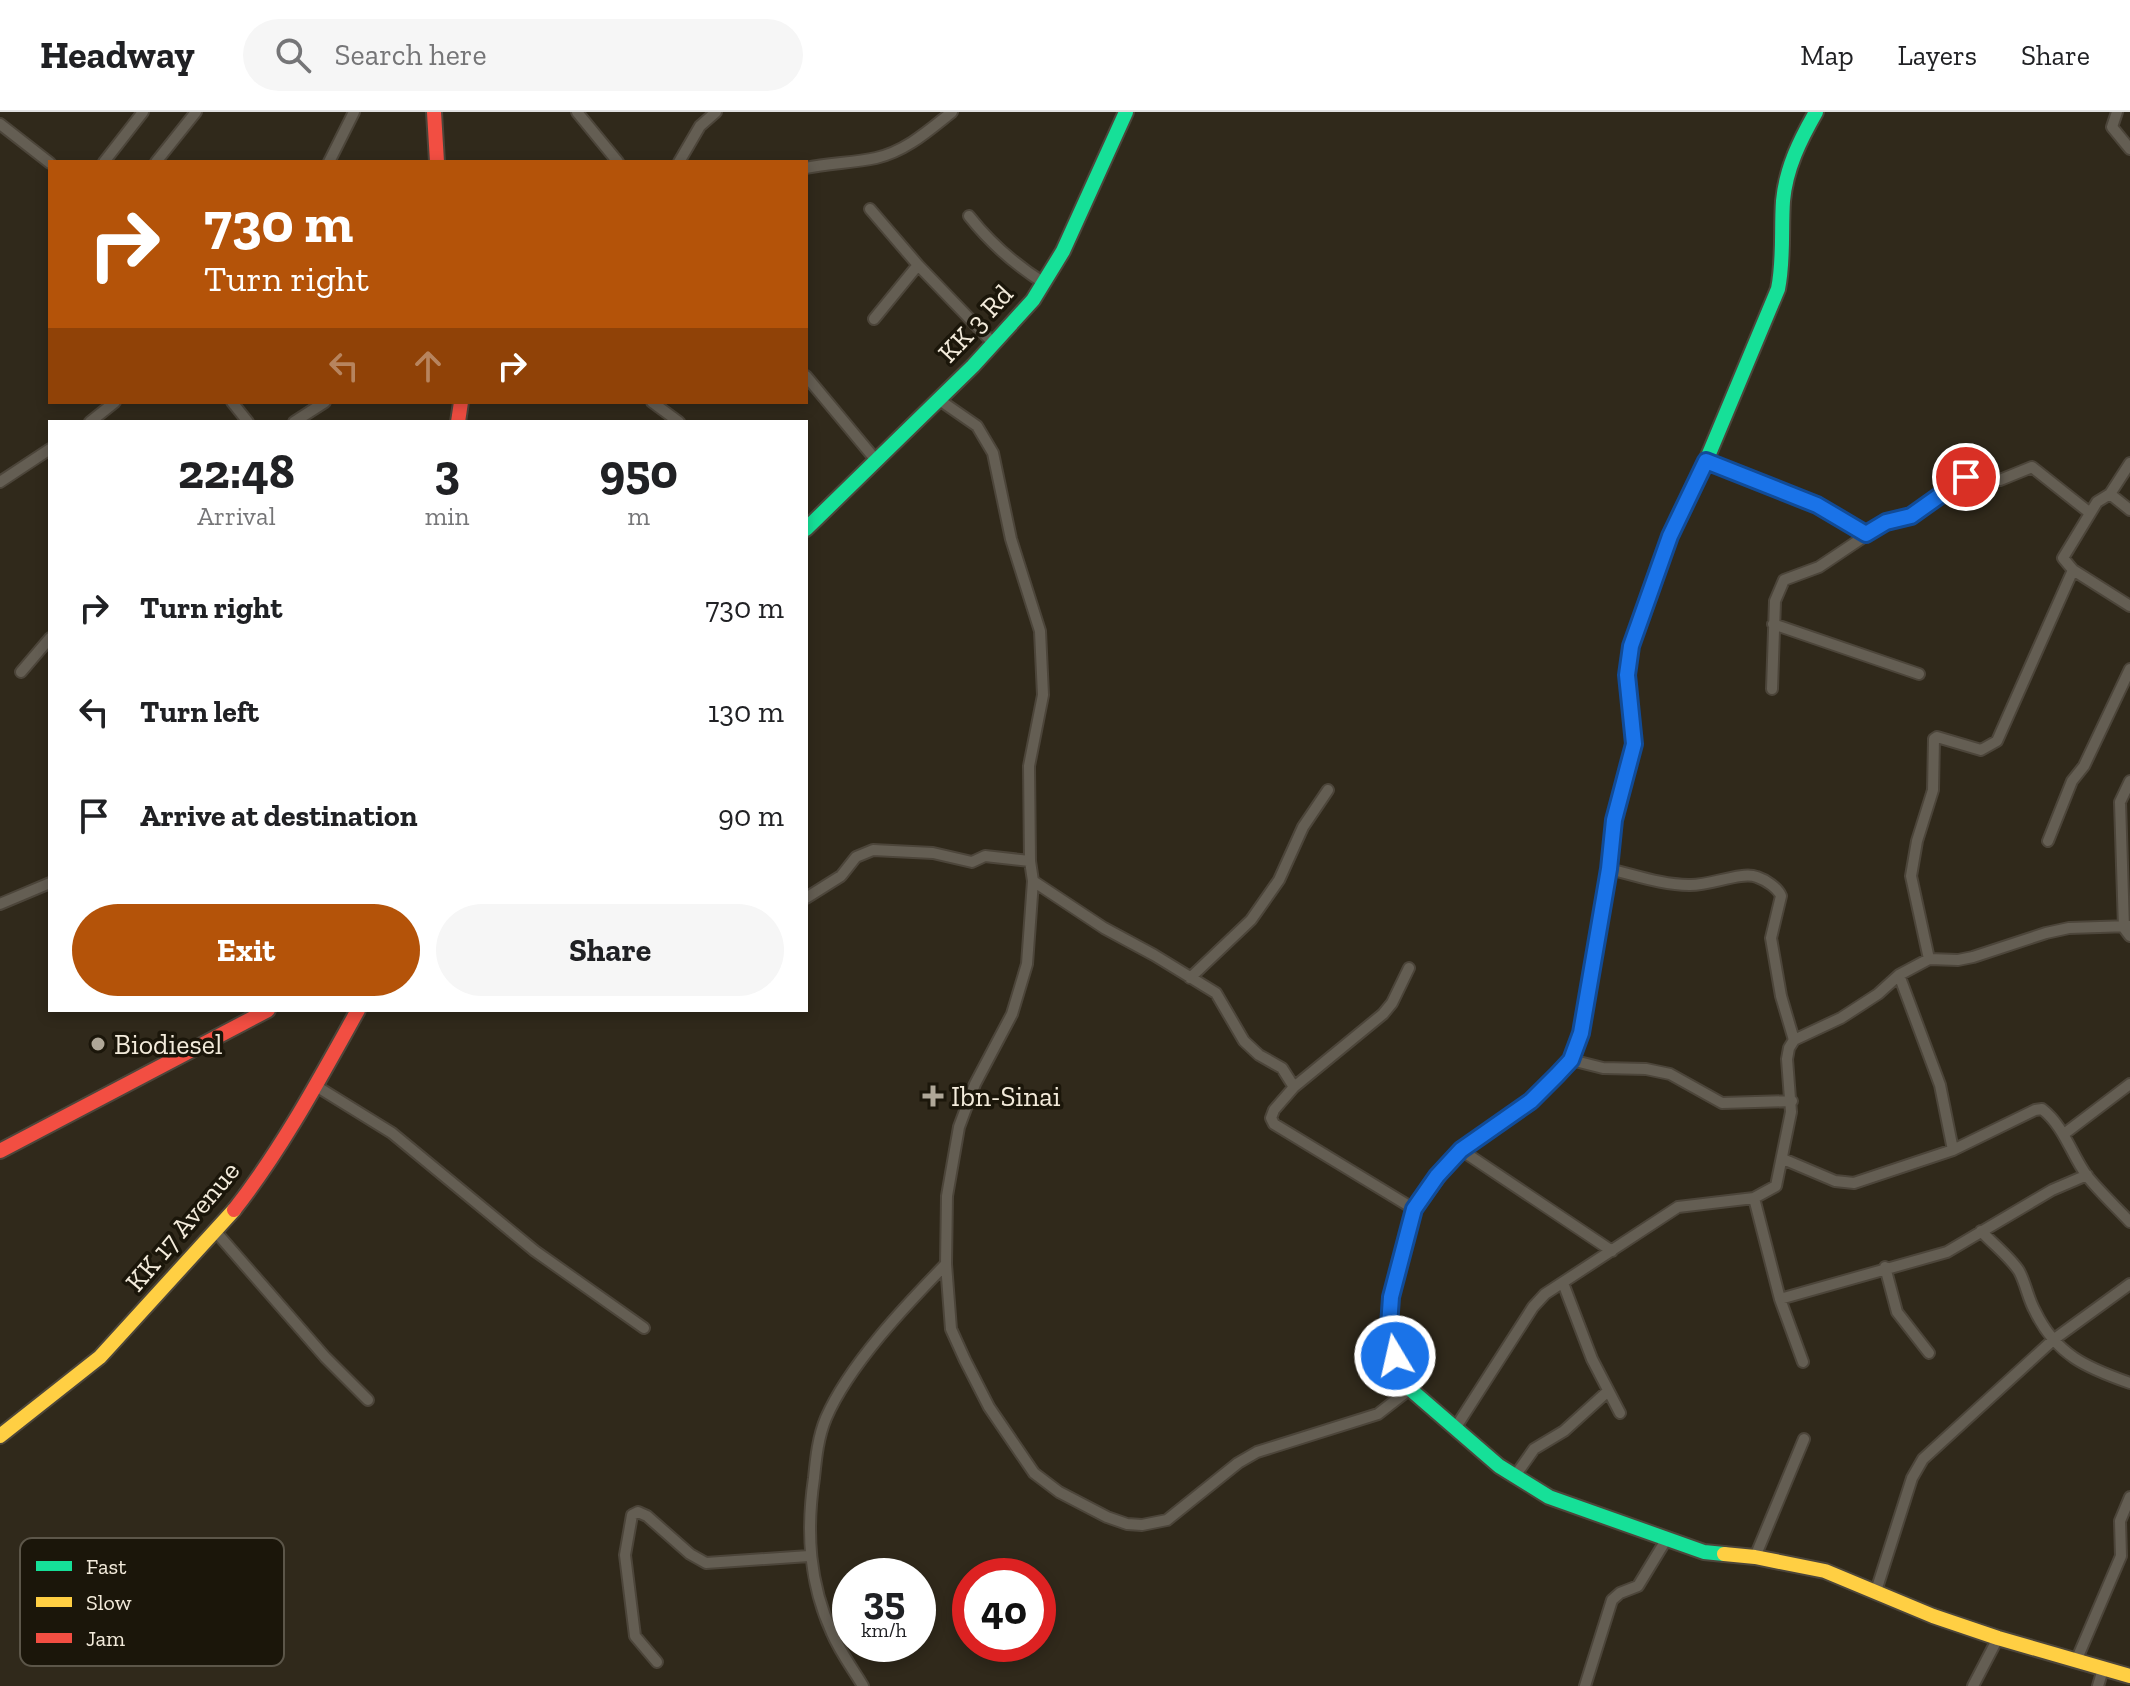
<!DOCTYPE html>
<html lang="en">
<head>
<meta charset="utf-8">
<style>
	body { margin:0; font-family:"Zilla Slab",serif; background:#f6f6f6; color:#202124; height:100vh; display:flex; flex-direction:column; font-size:30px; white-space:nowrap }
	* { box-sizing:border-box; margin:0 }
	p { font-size:26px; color:#757577 }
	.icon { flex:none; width:44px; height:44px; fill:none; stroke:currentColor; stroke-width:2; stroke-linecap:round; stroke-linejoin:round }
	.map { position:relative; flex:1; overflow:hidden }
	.panel { position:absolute; left:48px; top:308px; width:760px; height:592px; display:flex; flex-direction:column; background:#fff; border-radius:0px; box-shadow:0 4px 12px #0003 }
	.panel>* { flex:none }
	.top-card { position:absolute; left:48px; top:48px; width:760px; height:244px; border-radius:0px; box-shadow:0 4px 12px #0003; background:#b45309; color:#fff; overflow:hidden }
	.speed { position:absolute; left:832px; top:1446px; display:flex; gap:16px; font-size:40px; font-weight:700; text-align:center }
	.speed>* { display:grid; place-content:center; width:104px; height:104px; border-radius:50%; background:#fff; box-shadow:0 4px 12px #0003; line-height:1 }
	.speed small { font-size:20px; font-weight:400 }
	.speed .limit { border:12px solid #d22; background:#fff; color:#111 }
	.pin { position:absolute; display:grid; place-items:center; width:68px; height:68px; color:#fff; margin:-34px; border:4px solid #fff; border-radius:50%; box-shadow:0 2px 8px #0007 }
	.me { position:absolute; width:88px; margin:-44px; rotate:351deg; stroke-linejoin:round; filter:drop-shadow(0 0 6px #0008) }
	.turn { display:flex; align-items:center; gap:28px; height:168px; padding:0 24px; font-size:36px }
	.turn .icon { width:104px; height:104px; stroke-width:2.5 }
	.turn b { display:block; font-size:56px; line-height:68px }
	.lanes { display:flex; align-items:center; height:76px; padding:0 24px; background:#0003; justify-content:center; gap:40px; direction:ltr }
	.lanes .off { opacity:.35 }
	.eta { display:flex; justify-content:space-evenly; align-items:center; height:136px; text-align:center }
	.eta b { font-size:48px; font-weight:800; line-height:56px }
	.button { display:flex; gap:16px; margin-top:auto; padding:16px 24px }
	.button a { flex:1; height:92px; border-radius:48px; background:#b45309; color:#fff; font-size:32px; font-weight:800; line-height:92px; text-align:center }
	.button a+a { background:#f6f6f6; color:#202124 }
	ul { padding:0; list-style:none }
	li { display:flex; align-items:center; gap:24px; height:104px; padding:0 24px }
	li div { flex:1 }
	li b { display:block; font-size:30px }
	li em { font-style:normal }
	header { display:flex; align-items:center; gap:48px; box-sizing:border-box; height:112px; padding:0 40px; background:#fff; border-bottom:2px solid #e0e0e0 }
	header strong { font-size:38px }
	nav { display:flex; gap:44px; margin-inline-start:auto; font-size:28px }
	.search { width:560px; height:72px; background:#f6f6f6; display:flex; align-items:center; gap:20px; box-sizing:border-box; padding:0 28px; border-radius:44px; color:#757577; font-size:30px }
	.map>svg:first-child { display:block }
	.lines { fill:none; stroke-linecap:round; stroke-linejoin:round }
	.street-casing { stroke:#4c453a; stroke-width:14 }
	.fast-casing { stroke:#4c453a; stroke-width:18 }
	.slow-casing { stroke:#4c453a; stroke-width:18 }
	.jam-casing { stroke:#4c453a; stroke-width:18 }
	.street { stroke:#645e53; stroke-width:10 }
	.fast { stroke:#16e098; stroke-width:14 }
	.slow { stroke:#ffcf43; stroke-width:14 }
	.jam { stroke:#f24e42; stroke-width:14 }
	.route-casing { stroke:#114b97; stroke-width:20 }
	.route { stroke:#1a73e8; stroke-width:14 }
	.poi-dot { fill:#afa798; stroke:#1b160a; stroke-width:3 }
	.labels { text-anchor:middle; stroke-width:7; stroke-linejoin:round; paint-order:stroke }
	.street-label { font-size:28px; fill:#f3ebdb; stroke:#1b160a }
	.poi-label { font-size:28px; fill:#f3ebdb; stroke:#1b160a; text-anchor:start }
	.key { fill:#1b160a; stroke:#5c5649; stroke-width:2 }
	.key-label { font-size:22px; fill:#f3ebdb }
</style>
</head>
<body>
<header>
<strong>Headway</strong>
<div class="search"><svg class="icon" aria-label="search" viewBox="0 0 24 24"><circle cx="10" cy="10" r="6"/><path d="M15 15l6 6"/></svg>Search here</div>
<nav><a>Map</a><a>Layers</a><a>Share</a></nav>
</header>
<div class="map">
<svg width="2130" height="1574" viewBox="0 0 2130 1574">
	<rect width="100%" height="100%" fill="#30291b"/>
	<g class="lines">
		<defs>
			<path id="street" d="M577,0L618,50
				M2117,0L2112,15L2130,37
				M0,12L50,51
				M104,50L143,0
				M156,50L196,0
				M329,50L354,0
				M679,50L700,14L716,0
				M806,56C829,51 853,51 876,46C906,39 928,19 952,0
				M870,97L918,153
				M969,104C991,132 1014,152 1044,171
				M874,207L918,153L994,232
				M806,264L875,347
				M938,287L977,314L993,341L1011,427L1040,519L1043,583L1029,654L1030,749L1033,769L1027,852L1012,902L975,972L959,1015L947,1084L946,1152L951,1217L965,1248L989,1295L1034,1361L1059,1380L1107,1405L1127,1412L1142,1413L1167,1408L1238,1351L1257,1340L1378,1302L1410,1277
				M232,290L248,310
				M652,290L679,310
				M90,310L115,290
				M294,310L325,290
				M1706,349L1817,393L1866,422
				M2130,351L2110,382L2130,398
				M0,370L50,337
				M2110,382L2097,390L2063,446L2073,458L2130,494
				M1773,512L1919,562
				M21,560L50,526
				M1772,577L1775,489L1784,468L1819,455L1886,410L1911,404L1961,366L1971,364L2000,368L2032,355L2090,401
				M2130,669L2120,690L2124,816L2130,824
				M2048,729L2072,669L2084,654L2130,557
				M1609,757C1635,763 1662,773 1689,773C1710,774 1741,759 1757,765C1766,768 1778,776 1781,784L1771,826L1781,884L1794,928
				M1033,769L1104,816L1154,843L1216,881L1244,929L1259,943L1282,956L1294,975L1274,998L1271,1006L1274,1012L1414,1097
				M806,786L841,764L856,745L873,738L933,741L972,750L985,744L1030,749
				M0,792L50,771
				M1929,847L1911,764L1917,729L1933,678L1934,627L1937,625L1981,638L1997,629L2073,458
				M1899,863L1940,973L1953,1038
				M1190,866L1251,808L1279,768L1303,715L1328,678
				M1571,948L1603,956L1646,957L1670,962L1722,991L1792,989
				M316,974L392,1021L535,1139L644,1216
				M1294,975L1383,902L1392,891L1409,856
				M2064,1022L2130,972
				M1461,1038L1612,1139
				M1783,1047L1835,1069L1854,1071L1953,1038L2035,998L2042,997C2064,1014 2071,1042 2087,1064C2100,1080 2116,1095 2130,1110
				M1754,1086L1780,1187L1803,1250
				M1981,1119C1993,1132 2010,1145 2019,1159C2026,1172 2028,1187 2035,1199C2056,1243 2087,1256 2130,1271
				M216,1120L325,1245L368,1288
				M1885,1155L1897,1200L1929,1241
				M1563,1171L1592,1247L1620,1301
				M1780,1187L1947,1140L2052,1078L2087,1063
				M1456,1315L1533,1195L1545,1182L1678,1095L1754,1086L1776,1074L1791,1000L1787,947L1789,936L1794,928L1841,906L1878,882L1899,863L1929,847L1958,848L1973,845L2046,821L2069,816L2130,814
				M1515,1364L1534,1337L1564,1319L1607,1280
				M1755,1445L1804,1327
				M1876,1479L1912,1366L1923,1347L2053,1228L2130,1172
				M2076,1549L2121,1444L2120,1409L2130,1385
				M657,1550L635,1524L625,1443L632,1403L638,1400L647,1404L690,1442L706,1451L809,1444
				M863,1574C853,1557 840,1540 832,1521C809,1471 806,1420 814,1366C816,1346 818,1325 826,1306C849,1253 905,1194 946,1152
				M1585,1574L1612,1488L1620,1481L1638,1474L1666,1428
				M1973,1574L1998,1526
				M2098,1574L2103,1557"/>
			<path id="fast" d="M806,417L973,254L1033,188L1063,139L1126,0
				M1657,460L1670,424L1706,349L1778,177C1784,148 1781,118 1783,89C1786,56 1800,28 1816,0
				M1445,1055L1414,1097L1391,1185L1389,1214L1395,1244L1410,1277L1499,1354L1549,1385L1704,1440L1724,1442"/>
			<path id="slow" d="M1445,1055L1461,1038L1531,989L1571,948L1581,921L1609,757L1614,708L1634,632L1627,563L1631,534L1657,460
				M0,1324L100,1245L234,1098
				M1724,1442L1755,1445L1825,1459L1933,1504L1998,1526L2130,1564"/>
			<path id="jam" d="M434,0L437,50
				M458,310L461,290
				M0,1039L268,898
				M234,1098C282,1037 320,966 358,898"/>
		</defs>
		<use href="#street" class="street-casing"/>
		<use href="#fast" class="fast-casing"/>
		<use href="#slow" class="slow-casing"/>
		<use href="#jam" class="jam-casing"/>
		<use href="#street" class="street"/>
		<use href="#fast" class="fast"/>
		<use href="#slow" class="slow"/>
		<use href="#jam" class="jam"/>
	</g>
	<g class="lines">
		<defs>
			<path id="route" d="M1395,1244L1389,1214L1391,1185L1414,1097L1437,1064L1461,1038L1531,989L1557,963L1571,948L1581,921L1609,757L1614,708L1634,632L1627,563L1631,534L1670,424L1706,349L1817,393L1866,422L1886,410L1911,404L1966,365"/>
		</defs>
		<use href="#route" class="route-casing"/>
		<use href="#route" class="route"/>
	</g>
	<g class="poi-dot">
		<circle cx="98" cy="932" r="8"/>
		<path d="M929 972h8v8h8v8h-8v8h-8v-8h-8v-8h8z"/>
	</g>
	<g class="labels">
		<g class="street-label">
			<text transform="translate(975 211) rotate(-47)" y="10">KK 3 Rd</text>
			<text transform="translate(182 1114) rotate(-50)" y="10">KK 17 Avenue</text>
		</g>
		<g class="poi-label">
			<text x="114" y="942">Biodiesel</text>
			<text x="951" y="994">Ibn-Sinai</text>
		</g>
	</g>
	<rect x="20" y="1426" width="264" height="128" rx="12" class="key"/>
	<rect x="36" y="1449" width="36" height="10" fill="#16e098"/>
	<rect x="36" y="1485" width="36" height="10" fill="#ffcf43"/>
	<rect x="36" y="1521" width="36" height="10" fill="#f24e42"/>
	<g class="key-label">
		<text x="86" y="1462">Fast</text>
		<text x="86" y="1498">Slow</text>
		<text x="86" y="1534">Jam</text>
	</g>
</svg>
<div class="speed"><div>35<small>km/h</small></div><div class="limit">40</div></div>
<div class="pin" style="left:1966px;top:365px;background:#d93025"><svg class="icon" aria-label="arrive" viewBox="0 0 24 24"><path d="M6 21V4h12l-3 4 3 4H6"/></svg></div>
<svg class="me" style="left:1395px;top:1244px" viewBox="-20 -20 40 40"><circle r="17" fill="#1a73e8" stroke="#fff" stroke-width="3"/><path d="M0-11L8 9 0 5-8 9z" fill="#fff"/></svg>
<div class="top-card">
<div class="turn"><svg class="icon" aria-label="right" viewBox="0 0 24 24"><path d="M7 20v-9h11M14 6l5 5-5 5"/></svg><div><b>730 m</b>Turn right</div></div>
<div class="lanes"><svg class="icon off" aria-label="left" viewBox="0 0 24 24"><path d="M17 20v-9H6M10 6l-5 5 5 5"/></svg><svg class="icon off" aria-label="ahead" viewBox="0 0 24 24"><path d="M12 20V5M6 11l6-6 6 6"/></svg><svg class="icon" aria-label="right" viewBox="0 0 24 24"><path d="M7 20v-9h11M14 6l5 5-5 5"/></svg></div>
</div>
<section class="panel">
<div class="eta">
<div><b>22:48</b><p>Arrival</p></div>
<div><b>3</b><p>min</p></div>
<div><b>950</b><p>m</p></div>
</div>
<ul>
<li><svg class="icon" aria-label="right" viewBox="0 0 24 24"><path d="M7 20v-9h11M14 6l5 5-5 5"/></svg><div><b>Turn right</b></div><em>730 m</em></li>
<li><svg class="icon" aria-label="left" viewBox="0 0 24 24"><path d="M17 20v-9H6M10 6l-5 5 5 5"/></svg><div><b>Turn left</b></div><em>130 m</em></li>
<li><svg class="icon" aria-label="arrive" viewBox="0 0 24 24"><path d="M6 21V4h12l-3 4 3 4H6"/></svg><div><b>Arrive at destination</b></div><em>90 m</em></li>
</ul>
<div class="button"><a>Exit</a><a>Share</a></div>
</section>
</div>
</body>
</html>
